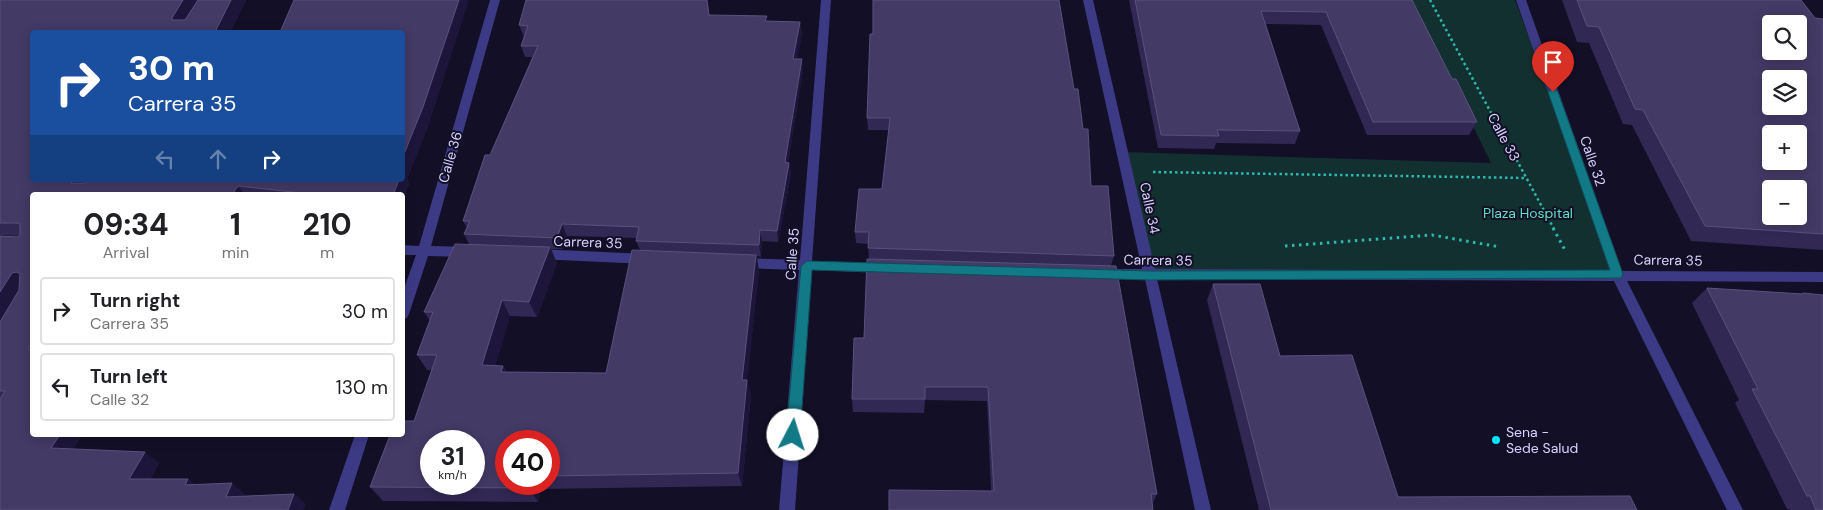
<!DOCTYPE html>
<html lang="en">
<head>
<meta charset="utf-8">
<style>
	body { margin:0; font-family:"DM Sans",sans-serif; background:#f6f6f6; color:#202124; height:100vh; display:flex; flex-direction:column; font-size:19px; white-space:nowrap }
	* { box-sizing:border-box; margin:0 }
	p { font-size:16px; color:#757577 }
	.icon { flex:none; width:28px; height:28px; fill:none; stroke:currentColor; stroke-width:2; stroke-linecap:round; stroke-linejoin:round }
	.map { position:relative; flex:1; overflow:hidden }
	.panel { position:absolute; left:30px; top:192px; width:375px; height:245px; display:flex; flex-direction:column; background:#fff; border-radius:5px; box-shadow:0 2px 12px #0003 }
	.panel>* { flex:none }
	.top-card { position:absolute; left:30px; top:30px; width:375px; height:152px; border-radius:5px; box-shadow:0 2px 12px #0003; background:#1a4fa0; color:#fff; overflow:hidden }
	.tools { position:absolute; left:1762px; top:15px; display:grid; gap:10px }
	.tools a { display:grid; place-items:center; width:45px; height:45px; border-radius:5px; background:#fff; box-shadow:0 2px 12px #0003; font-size:25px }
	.speed { position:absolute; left:420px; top:430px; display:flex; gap:10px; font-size:25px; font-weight:700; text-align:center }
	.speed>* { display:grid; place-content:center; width:65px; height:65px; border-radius:50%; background:#fff; box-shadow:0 2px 12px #0003; line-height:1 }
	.speed small { font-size:12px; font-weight:400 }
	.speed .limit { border:8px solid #d22; background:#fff; color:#111 }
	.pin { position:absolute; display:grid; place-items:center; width:42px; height:42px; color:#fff; margin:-51px -21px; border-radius:50% 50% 50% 0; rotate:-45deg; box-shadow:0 0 5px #0007 }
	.pin .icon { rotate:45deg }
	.me { position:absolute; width:55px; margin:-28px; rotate:5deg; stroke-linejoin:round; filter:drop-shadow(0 0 4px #0008) }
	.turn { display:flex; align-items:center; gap:18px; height:105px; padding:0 15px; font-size:22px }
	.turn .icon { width:65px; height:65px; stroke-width:2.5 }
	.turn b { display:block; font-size:35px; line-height:42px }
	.lanes { display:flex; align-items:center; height:48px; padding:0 15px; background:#0003; justify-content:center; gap:25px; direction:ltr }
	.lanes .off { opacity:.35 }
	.eta { display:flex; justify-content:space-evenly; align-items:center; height:85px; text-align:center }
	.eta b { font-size:30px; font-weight:700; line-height:35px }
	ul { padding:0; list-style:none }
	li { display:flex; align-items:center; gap:15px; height:68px; margin:0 10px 8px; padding:0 5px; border:2px solid #e0e0e0; border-radius:5px }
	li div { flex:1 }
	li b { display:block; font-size:19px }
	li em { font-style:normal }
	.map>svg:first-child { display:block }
	.green { fill:#12302f }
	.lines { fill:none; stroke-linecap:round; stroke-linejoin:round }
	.path-far1 { stroke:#2fb8b0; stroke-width:2.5; stroke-dasharray:2.5 3; stroke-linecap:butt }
	.path { stroke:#2fb8b0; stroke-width:3; stroke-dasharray:2.5 4.5; stroke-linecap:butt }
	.minor { fill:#3d3a85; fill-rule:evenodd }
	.wall { fill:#312854; fill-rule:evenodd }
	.shaded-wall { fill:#1d163a }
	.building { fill:#433a66; stroke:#5a527e; fill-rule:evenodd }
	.route { fill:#127987; stroke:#0c4f58 }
	.poi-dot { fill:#00e5ff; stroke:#130f26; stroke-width:2 }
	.labels { text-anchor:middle; stroke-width:4; stroke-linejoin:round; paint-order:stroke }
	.street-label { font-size:14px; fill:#d9d4ff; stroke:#130f26 }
	.park-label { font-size:14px; fill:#5fe0c0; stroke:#130f26 }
	.poi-label { font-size:14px; fill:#d9d4ff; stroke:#130f26; text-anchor:start }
</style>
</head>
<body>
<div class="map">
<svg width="1823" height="510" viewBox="0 0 1823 510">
	<rect width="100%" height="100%" fill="#130f26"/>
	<path class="green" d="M1411,0H1515L1617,274L1149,275L1123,152L1491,163Z"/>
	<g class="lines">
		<path class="path-far1" d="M1430,0L1554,229
			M1153,172L1526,178
			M1546,212L1569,216"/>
		<path class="path" d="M1553,228L1565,250
			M1285,246L1432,235L1500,247"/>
		<path class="minor" d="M490,0H500L431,246L467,247L471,249L473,252L471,255L467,257L428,256L409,314L407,318L402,319V294L416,255H402V245L419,246Z
			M821,0H831L812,261L882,263L886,264L888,268L886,272L882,273L812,270L795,510H779L799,270L742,268L738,266L736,263L738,260L742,258L800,260Z
			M1083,0H1093L1155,269L1610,271L1516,0H1526L1622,271L1823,272V282L1627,281L1743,510H1727L1614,281L1157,279L1211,510H1195L1145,279H1102L1098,278L1096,274L1098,270L1102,269H1142Z
			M537,249L647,254L651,256L653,259L651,262L647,264L537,259L533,257L531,254L533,251Z
			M355,435H369L345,510H329Z"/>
	</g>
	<path class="wall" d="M0,0H246L230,32H32V180H402L430,121L407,179L409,183L402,204V195H32V435H82L73,449L159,463L150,479H188L195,485L245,494L244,496L294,494L305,504L303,510H0V236L18,237L19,236L0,235Z
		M1129,0H1412L1452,79L1477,122L1469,135H1367L1321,25L1266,24L1300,131L1295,144L1216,143L1214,149L1158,148Z
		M1562,0H1801L1815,18L1823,19V250L1691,241L1632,125L1623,124L1589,43L1577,42Z
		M709,15L767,21L800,22L802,34L797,59L803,70L788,163H789L791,174L778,242L762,241L761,257L757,256L759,270L747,380L751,395L742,486L541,489L538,502L383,501L370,487L414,421L432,370H427L417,355L430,321L424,312L469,244L464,234L467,228L463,221L490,155L532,57H525L521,46L524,37L519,25ZM567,236L637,238L636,241L640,250L606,373L507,372L503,366H495L510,316L537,317L557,263L551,249H562ZM549,441V484H506Z
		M873,34L1091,186L1114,256L1111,266L1157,494L1152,505L991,491L987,401L925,400L924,413L853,412L852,399L864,338L869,259L868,244L856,243L855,232L882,189L889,130H868L867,118Z
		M1213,284L1280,356L1398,497L1637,510H1259L1207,300Z
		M1707,288L1801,294L1803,293L1823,510H1790V509H1787L1735,403L1739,400L1692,303Z"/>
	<path class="shaded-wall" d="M183,0H201L182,32L172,20V18Z
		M231,0H246L230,32H215Z
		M459,0H469L430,121L407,179L409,183L402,204V195H393L399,180H402V159Z
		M800,22L802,34L795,70L793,59Z
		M802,59L803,70L786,174L785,162Z
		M789,163L791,174L778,242L777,231Z
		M73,180H92L84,195L71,183Z
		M238,186L245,195H232Z
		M562,224L567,236L562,249L557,238Z
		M760,230L762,241L761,257L759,245Z
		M550,247L557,263L537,317L529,302Z
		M756,255L759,270L746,395L742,380Z
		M17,272L32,285L0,328V292L12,273Z
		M502,300L510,316L491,380L482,365Z
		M32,342V353L28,349Z
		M503,366L512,380L501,372Z
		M747,380L751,395L742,486L738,473Z
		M60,435H82L67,459L51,448Z
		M145,452L159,463L144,489L129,479Z
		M188,479L201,490L185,485Z
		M232,483L245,494L239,508L226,497Z
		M530,484H537L541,489L538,502L529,488Z
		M294,494L305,504L303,510H288Z"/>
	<path class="building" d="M0,0H183L172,18V20H185L198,0H231L215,32H32V180H73L71,183H86L88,180H399L393,195H311V194L238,186L232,195H32V342L28,349H32V435H60L51,448L145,452L129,479H188L185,485L232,483L226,497L294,494L288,510H0V399L5,391H0V322L19,290L20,274L17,272L12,273L0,292V236L18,237L20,235V225L18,223H0Z
		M294,0H459L423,107L402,159V32H280Z
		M526,0H707L709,15L767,16L765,21L800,22L793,59H802L785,162L789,163L777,231L760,230L759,245L636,241L639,227L562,224L557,238L464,234L470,221H463L485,155H490L538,46H521L528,26L519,25Z
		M873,0H1059L1074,89H1078L1083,129H1088L1091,186H1108L1114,256L868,248L869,232H855L859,189H882L890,118H867L870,34H873Z
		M1135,0H1412L1452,79H1456L1477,122H1373L1326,12L1261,11L1300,131L1217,130L1219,136L1161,135Z
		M1577,0H1801L1815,18L1823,19V234L1705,226L1643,110L1635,109L1599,27L1587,26ZM1771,24H1799V51H1771ZM1771,79H1799V106H1771ZM1771,134H1799V161H1771ZM1771,189H1799V216H1771Z
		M455,244L550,247L529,302L502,300L482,365L503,366L501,372L606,373L632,250L756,255L742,380H747L738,473L549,476V441H506V484H530L529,488L370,487L390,435H402V421H414L437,355H417L433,312H424ZM431,441H474V484H431Z
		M867,259L1116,266L1157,494H1151L1153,510H889V490L994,491L988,387H925V399H852L854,338H864Z
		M1213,284H1260L1280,356L1352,355L1398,497L1630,496L1637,510H1271Z
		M1707,288L1803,294V293L1823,295V510H1816L1810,496H1807L1752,389H1758Z"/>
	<path class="route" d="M1553,88L1558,92L1623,274L1621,278L1149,280L812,270L800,435L798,439L793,441L788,439L786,435L801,266L807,261L1149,271L1610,270L1548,92Z"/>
	<circle class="poi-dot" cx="1496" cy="440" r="5"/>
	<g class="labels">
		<g class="street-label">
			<text transform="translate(1504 137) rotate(62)" y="5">Calle 33</text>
			<text transform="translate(450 157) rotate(-74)" y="5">Calle 36</text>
			<text transform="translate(1593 161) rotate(71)" y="5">Calle 32</text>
			<text transform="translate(1150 208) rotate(78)" y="5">Calle 34</text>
			<text transform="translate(588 242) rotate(2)" y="5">Carrera 35</text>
			<text transform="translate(792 254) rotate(-86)" y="5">Calle 35</text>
			<text transform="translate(1158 260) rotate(1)" y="5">Carrera 35</text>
			<text transform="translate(1668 260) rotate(1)" y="5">Carrera 35</text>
		</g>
		<g class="park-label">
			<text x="1528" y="218">Plaza Hospital</text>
		</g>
		<g class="poi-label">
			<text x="1506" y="437">Sena -<tspan x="1506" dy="16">Sede Salud</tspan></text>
		</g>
	</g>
</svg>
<div class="tools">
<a><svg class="icon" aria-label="search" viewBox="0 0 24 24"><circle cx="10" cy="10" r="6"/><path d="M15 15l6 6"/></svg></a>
<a><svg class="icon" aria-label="layers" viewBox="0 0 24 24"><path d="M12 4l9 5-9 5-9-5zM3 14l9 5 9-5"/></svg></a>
<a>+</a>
<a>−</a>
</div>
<div class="speed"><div>31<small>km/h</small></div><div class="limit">40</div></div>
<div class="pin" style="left:1553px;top:92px;background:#d93025"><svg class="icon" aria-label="arrive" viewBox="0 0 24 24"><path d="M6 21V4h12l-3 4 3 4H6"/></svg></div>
<svg class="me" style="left:793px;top:435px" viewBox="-20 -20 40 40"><circle r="19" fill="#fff"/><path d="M0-13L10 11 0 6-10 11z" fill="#127987"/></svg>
<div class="top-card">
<div class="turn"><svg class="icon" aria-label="right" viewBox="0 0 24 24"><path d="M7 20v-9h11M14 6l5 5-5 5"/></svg><div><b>30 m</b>Carrera 35</div></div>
<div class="lanes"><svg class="icon off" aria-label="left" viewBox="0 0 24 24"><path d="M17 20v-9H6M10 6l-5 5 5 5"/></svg><svg class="icon off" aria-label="ahead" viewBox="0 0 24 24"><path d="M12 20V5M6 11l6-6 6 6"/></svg><svg class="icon" aria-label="right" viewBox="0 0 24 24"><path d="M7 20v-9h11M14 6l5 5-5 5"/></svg></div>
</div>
<section class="panel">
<div class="eta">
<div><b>09:34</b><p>Arrival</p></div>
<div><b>1</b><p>min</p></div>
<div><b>210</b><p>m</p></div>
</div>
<ul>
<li><svg class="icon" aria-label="right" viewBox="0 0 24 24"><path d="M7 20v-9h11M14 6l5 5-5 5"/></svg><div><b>Turn right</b><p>Carrera 35</p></div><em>30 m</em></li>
<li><svg class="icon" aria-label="left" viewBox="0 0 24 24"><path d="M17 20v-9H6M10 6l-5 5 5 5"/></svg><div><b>Turn left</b><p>Calle 32</p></div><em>130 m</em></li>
</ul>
</section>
</div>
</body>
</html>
